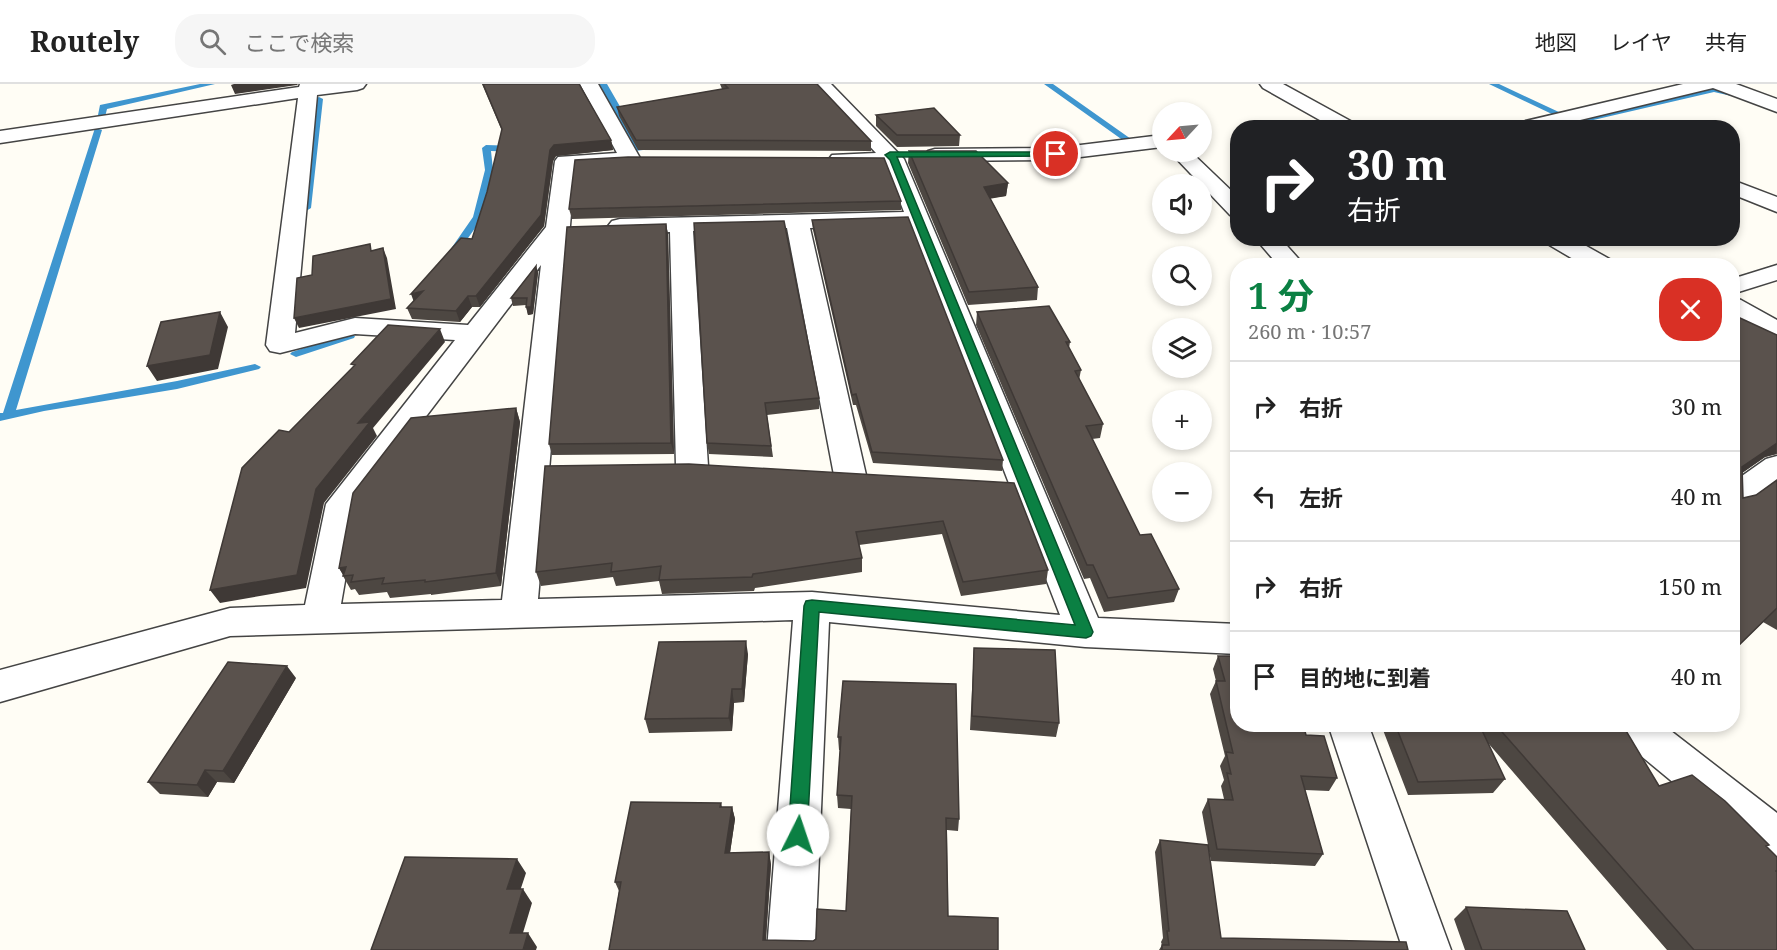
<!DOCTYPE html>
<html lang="ja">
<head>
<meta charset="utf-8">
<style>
	body { margin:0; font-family:"Noto Serif","Noto Sans JP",serif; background:#f6f6f6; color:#222; height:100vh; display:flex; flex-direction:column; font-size:22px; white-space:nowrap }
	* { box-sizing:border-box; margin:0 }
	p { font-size:20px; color:#767676 }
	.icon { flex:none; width:33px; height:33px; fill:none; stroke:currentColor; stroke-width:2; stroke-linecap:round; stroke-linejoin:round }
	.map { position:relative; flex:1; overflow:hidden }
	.side { position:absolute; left:1230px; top:174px; width:510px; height:474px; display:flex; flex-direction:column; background:#fff; border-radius:24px; box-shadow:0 3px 9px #0003 }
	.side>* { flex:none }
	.guide { position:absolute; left:1230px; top:36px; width:510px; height:126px; border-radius:24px; box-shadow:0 3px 9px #0003; background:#202124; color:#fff; overflow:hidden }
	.needle { width:39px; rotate:244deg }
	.tools { position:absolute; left:1152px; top:18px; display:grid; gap:12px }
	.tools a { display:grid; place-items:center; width:60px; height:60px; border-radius:50%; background:#fff; box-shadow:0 3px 9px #0003; font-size:30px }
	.pin { position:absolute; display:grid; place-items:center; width:51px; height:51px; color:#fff; margin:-26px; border:3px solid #fff; border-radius:50%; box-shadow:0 2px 6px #0007 }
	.me { position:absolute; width:66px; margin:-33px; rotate:4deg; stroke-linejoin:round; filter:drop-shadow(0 0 4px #0008) }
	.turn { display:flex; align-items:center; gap:21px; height:126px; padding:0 18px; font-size:27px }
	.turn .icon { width:78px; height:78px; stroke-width:2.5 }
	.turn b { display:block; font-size:42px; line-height:51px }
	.round { display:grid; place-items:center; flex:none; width:63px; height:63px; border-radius:24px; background:#f6f6f6 }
	.overview { display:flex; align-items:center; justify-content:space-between; height:102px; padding:0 18px }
	h1 { font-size:36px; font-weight:700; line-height:45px; color:#0b8043 }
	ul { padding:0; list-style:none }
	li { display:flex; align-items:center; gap:18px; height:90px; padding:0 18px; border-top:2px solid #e0e0e0 }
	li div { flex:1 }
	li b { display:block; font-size:22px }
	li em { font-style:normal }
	header { display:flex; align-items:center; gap:36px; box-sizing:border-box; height:84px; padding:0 30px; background:#fff; border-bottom:2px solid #e0e0e0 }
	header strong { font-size:28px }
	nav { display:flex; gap:33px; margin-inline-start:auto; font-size:21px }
	.search { width:420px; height:54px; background:#f6f6f6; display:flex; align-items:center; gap:15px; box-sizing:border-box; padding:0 21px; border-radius:24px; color:#767676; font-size:22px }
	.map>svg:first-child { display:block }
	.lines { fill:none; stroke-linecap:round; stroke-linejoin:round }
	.stream { fill:#3f96cf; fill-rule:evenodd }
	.minor-casing { stroke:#444; stroke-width:3 }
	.tertiary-casing { stroke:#444; stroke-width:3 }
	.minor { fill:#fff; fill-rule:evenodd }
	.tertiary { fill:#fff; fill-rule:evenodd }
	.wall { fill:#4d4742 }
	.shaded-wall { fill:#3f3936 }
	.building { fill:#5a524d; stroke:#3f3936; stroke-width:1.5 }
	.route { fill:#0b8043; stroke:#07532c; stroke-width:1.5 }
</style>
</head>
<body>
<header>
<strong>Routely</strong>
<div class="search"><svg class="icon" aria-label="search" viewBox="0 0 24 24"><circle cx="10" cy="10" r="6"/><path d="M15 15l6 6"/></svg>ここで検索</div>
<nav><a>地図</a><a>レイヤ</a><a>共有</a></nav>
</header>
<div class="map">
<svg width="1777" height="866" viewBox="0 0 1777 866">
	<rect width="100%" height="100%" fill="#fffdf5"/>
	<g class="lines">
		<path class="stream" d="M200,0H215L107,25L105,33L98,31L100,21Z
			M599,0H607L644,64L643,66L635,67L631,64L634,62Z
			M1044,0H1053L1131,55L1124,57Z
			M1489,0H1499L1561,29L1554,31Z
			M1714,4L1740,11L1736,13L1714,8L1589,37L1585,35Z
			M319,13L323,15L311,124L306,127L301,124L315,15Z
			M95,44L102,46L16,326L177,297L255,280L261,283L259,285L177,305L44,327L0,337V329H3Z
			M486,61L516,62L520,65L516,68L491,67L493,86L483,133L456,171H450L448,169L473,133L485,86L482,64Z
			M350,249L355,252L354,254L296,273L290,270L292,268Z"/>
		<defs>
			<path id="minor" d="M300,0H366L363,4L357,6L317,11L295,249L355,234L468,241L546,143L555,77L558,73L617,69L580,0H598L640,74L637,78L630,80L575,83L538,515L812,508L1060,531L909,141L810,144L866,391L861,399L850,402L839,399L834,391L787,144L693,147L708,382L703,389L692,392L681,389L676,382L670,148L620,149L612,147L608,142L612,137L620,135L904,128L886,81H839L832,79L829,75L832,71L876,69L812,0H831L904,75L1098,534L1238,540V570L1085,563L829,538L815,866H767L793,536L230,552L0,618V586L230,524L305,521L326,420L455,256L355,250L280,269L270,267L266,261L298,14L0,59V47L299,3ZM541,181L502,516L341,520L358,422Z
				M1260,0H1283L1356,40L1359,44H1334L1263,4Z
				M1683,0H1716L1713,4L1547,44H1510L1513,40Z
				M1162,51V63L1056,76L935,77L928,75L925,71L928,67L935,65L1056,64Z
				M1170,68H1191L1238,113V133L1230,131Z
				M1732,96L1777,113V128L1732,110Z
				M1255,154H1280L1305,182H1279Z
				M1543,154H1572L1613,177L1616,182H1585L1546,159Z
				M1777,181V196L1732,210V195Z
				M1732,213L1741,216L1777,236V255L1768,253L1732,232Z
				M1777,372V398L1743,423L1732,426V399L1766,375Z
				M1328,640H1368L1451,866H1403Z
				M1611,640H1662L1777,729V777L1761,771L1617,652Z"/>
			<path id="tertiary" d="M1710,0H1736L1777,15V28L1713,4Z"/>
		</defs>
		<use href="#minor" class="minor-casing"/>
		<use href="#tertiary" class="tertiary-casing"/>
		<use href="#minor" class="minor"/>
		<use href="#tertiary" class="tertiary"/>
	</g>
	<path class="wall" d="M482,0H579L611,56L613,66L556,72L553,77L544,142L480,223H472L460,238L412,235L407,224L472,155L487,108L502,47Z
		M720,0H817L871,57V67L638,66L619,32L617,23L722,5Z
		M876,31L960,51L959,62L897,63L876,42Z
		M909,67L1008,99L1006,112L990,114L1038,203L1037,216L968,221L908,79Z
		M901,117V126L572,135L569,125Z
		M812,136L1003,376L1002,387L873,379L856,321H853L813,146Z
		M694,139L819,314V325L767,331L773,373L709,370L707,359Z
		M666,140L668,150L674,370L552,371L549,360Z
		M536,182L538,189L533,230L528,231L526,221L513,222L511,214Z
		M977,228L1070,258L1069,264L1081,286L1079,296L1103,340L1100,354L1092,355L1140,451L1179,505L1174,518L1104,528L1090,494L1084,495L976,241Z
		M1732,237L1777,251V370L1765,373L1742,389L1743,414L1756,411L1777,396V546L1763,538L1732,568Z
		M516,324L520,338L501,502L431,511V510L390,514L387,508L359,511L355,505L351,506L343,492V491L339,484Z
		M1014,399L1048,486L1046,500L961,512L942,450L859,461L862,474V488L755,504L754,507L662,510L659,497L616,502L613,493L541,502L536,488Z
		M974,564L1059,639L1056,653L970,646Z
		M748,570L744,618L734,619L732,647L649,649L645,635Z
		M1218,572L1306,651L1337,694L1329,707L1305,706L1323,770L1315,782L1211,777L1208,763L1221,854L1408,866H1159L1162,861L1161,858L1163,854L1155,768L1160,756L1208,761L1202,728L1208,715H1224L1221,702L1224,696L1220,682L1225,672L1210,610L1216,597L1213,585Z
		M296,594L234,699L217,698L208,713L160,710L148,698Z
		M843,597L959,735L958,747L947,746L948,832L998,866H609L619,807L615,798L721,719L722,723H732L735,735L730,769L769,768L771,781L766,856L813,857L846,827L851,725L838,724L837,711L840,666H839L838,653Z
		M1377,640H1622L1659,702L1769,761L1766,762L1777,866H1667L1488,659L1505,695L1493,709L1408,711L1383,646H1380Z
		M1466,823L1585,866H1465L1454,835Z"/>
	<path class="shaded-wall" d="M234,0H298L297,1L235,10L231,1Z
		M611,56L613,66L556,72L553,77L544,142L480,223L476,212L550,66L554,61Z
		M1008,99L1006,112L983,116L984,103Z
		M666,140L668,150L674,370L671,359Z
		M383,164L387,174L396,225L299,244L294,234Z
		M536,182L538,189L533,230L528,231L526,223Z
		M423,207L415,221L411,210Z
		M468,212L472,223L460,238L456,227Z
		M220,228L228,243L218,285L157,297L147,282Z
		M440,245L445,258L373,344L377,352L324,419L306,504L220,519L210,506L316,405L358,339Z
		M516,324L520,338L501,502L496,489Z
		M1777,359L1776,370L1765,373L1732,396L1742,383Z
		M346,483L344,492L339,484Z
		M746,557L748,570L744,618L742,605Z
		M287,582L296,594L234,699L223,687Z
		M732,605L734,619L732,647L729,634Z
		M1384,640H1386L1383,646H1380Z
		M205,686L217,698L208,713L197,701Z
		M732,723L735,735L728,782L725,769Z
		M769,768L771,781L765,866L763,856Z
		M517,775L526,789L516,819L507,805Z
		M523,805L532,819L519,862L510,849Z
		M528,849L537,863L536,866H523Z"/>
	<path class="building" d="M483,0H579L611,56L554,61L550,66L541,131L476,212H468L456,227L407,224L423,207L411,210L461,154L472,155L487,108L502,45Z
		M724,0H817L871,57L636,56L617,23L728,4Z
		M934,24L960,51H897L876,31Z
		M909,67H976L1008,99L984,103L1038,203L969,208Z
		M628,73L884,74L901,117L569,125L575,76Z
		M908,133L1003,376L872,368L856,310L852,311L812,136Z
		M784,137L819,314L765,319L771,362L707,359L694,139Z
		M666,140L671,359L549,360L567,143Z
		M370,160L371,167L383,164L391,215L294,234L297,194L312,191L313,172Z
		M536,182L531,223H526L527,214H511Z
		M1049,222L1070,258H1066L1081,286L1075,287L1103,340L1086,342L1140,451L1151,450L1179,505L1108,514L1093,481H1087L977,228Z
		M220,228L210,271L147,282L161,238Z
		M1740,234L1777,251V359L1742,383L1743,414L1756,411L1777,396V524L1732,568V237Z
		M388,241L440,245L358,339L370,338L316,405L297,491L210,506L242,384L279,346L289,348L355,281L351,280Z
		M516,324L496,489L425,498V496L382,500L384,494L351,498L353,491L343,492L346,483L339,484L353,409L411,334Z
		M689,380L1014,399L1048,486L963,498L943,437L856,448L862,474L753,490L752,493L659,496L661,482L611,488L612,479L536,488L545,382Z
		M746,557L742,605H732L729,634L645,635L659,558Z
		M974,564L1055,566L1059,639L972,632Z
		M1218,572H1238V640H1303L1306,651L1324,652L1337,694L1301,692L1323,770L1217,765L1208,715L1233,716L1227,689L1231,690L1226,668L1233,669L1216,597H1225Z
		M228,578L287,582L223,687L205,686L197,701L148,698Z
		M843,597L956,600L959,735L946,734L948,832L998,834V866H609L621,798H615L631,718L721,719L720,723H732L725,769L769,768L763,856L813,857L816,855L817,825L846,827L852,712L837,711L841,653H838Z
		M1395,640H1479L1505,695L1418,698Z
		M1495,640H1622L1659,702L1692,691L1725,717L1769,761L1766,762L1777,773V786L1776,787L1777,788V866H1694Z
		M1160,756L1208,761L1221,854L1406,858L1408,866H1162V861H1169L1167,847H1169Z
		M405,773L517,775L507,805H523L510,849H528L523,866H371Z
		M1466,823L1567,827L1585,866H1482Z"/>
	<path class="route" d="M1056,68L1059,69V72L897,73L1093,548L1091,552L1086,554L819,528L807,751L804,757L798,760L791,757L788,751L804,522L806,517L812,516L1075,541L890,76L885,71L890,68Z"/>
</svg>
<div class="tools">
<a><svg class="needle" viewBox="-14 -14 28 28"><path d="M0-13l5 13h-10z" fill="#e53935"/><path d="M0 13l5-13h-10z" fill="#767676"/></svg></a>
<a><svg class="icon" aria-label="sound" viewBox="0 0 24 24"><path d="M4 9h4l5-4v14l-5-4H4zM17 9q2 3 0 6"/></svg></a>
<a><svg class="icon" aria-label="search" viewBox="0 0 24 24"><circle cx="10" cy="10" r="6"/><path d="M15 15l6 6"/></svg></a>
<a><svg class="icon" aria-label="layers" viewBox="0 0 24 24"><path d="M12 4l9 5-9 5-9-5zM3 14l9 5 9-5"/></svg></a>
<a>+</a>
<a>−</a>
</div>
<div class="pin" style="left:1056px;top:70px;background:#d93025"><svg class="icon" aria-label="arrive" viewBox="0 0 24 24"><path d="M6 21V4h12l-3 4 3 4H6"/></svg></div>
<svg class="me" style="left:798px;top:751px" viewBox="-20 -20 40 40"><circle r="19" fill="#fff"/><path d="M0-13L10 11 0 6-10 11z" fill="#0b8043"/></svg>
<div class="guide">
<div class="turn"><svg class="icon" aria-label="right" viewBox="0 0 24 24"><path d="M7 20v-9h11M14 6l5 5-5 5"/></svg><div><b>30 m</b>右折</div></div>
</div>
<section class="side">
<div class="overview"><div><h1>1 分</h1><p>260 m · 10:57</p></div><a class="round" style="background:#d93025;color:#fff"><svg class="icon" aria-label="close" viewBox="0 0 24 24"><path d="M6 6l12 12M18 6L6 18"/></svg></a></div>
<ul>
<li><svg class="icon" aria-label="right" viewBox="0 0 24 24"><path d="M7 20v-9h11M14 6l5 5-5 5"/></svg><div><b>右折</b></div><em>30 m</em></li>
<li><svg class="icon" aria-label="left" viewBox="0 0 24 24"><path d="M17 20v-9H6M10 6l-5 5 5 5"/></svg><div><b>左折</b></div><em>40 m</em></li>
<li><svg class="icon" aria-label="right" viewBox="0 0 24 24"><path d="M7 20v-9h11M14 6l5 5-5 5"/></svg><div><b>右折</b></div><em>150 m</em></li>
<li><svg class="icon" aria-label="arrive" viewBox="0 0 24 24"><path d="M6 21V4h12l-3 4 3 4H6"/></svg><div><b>目的地に到着</b></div><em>40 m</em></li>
</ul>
</section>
</div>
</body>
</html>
